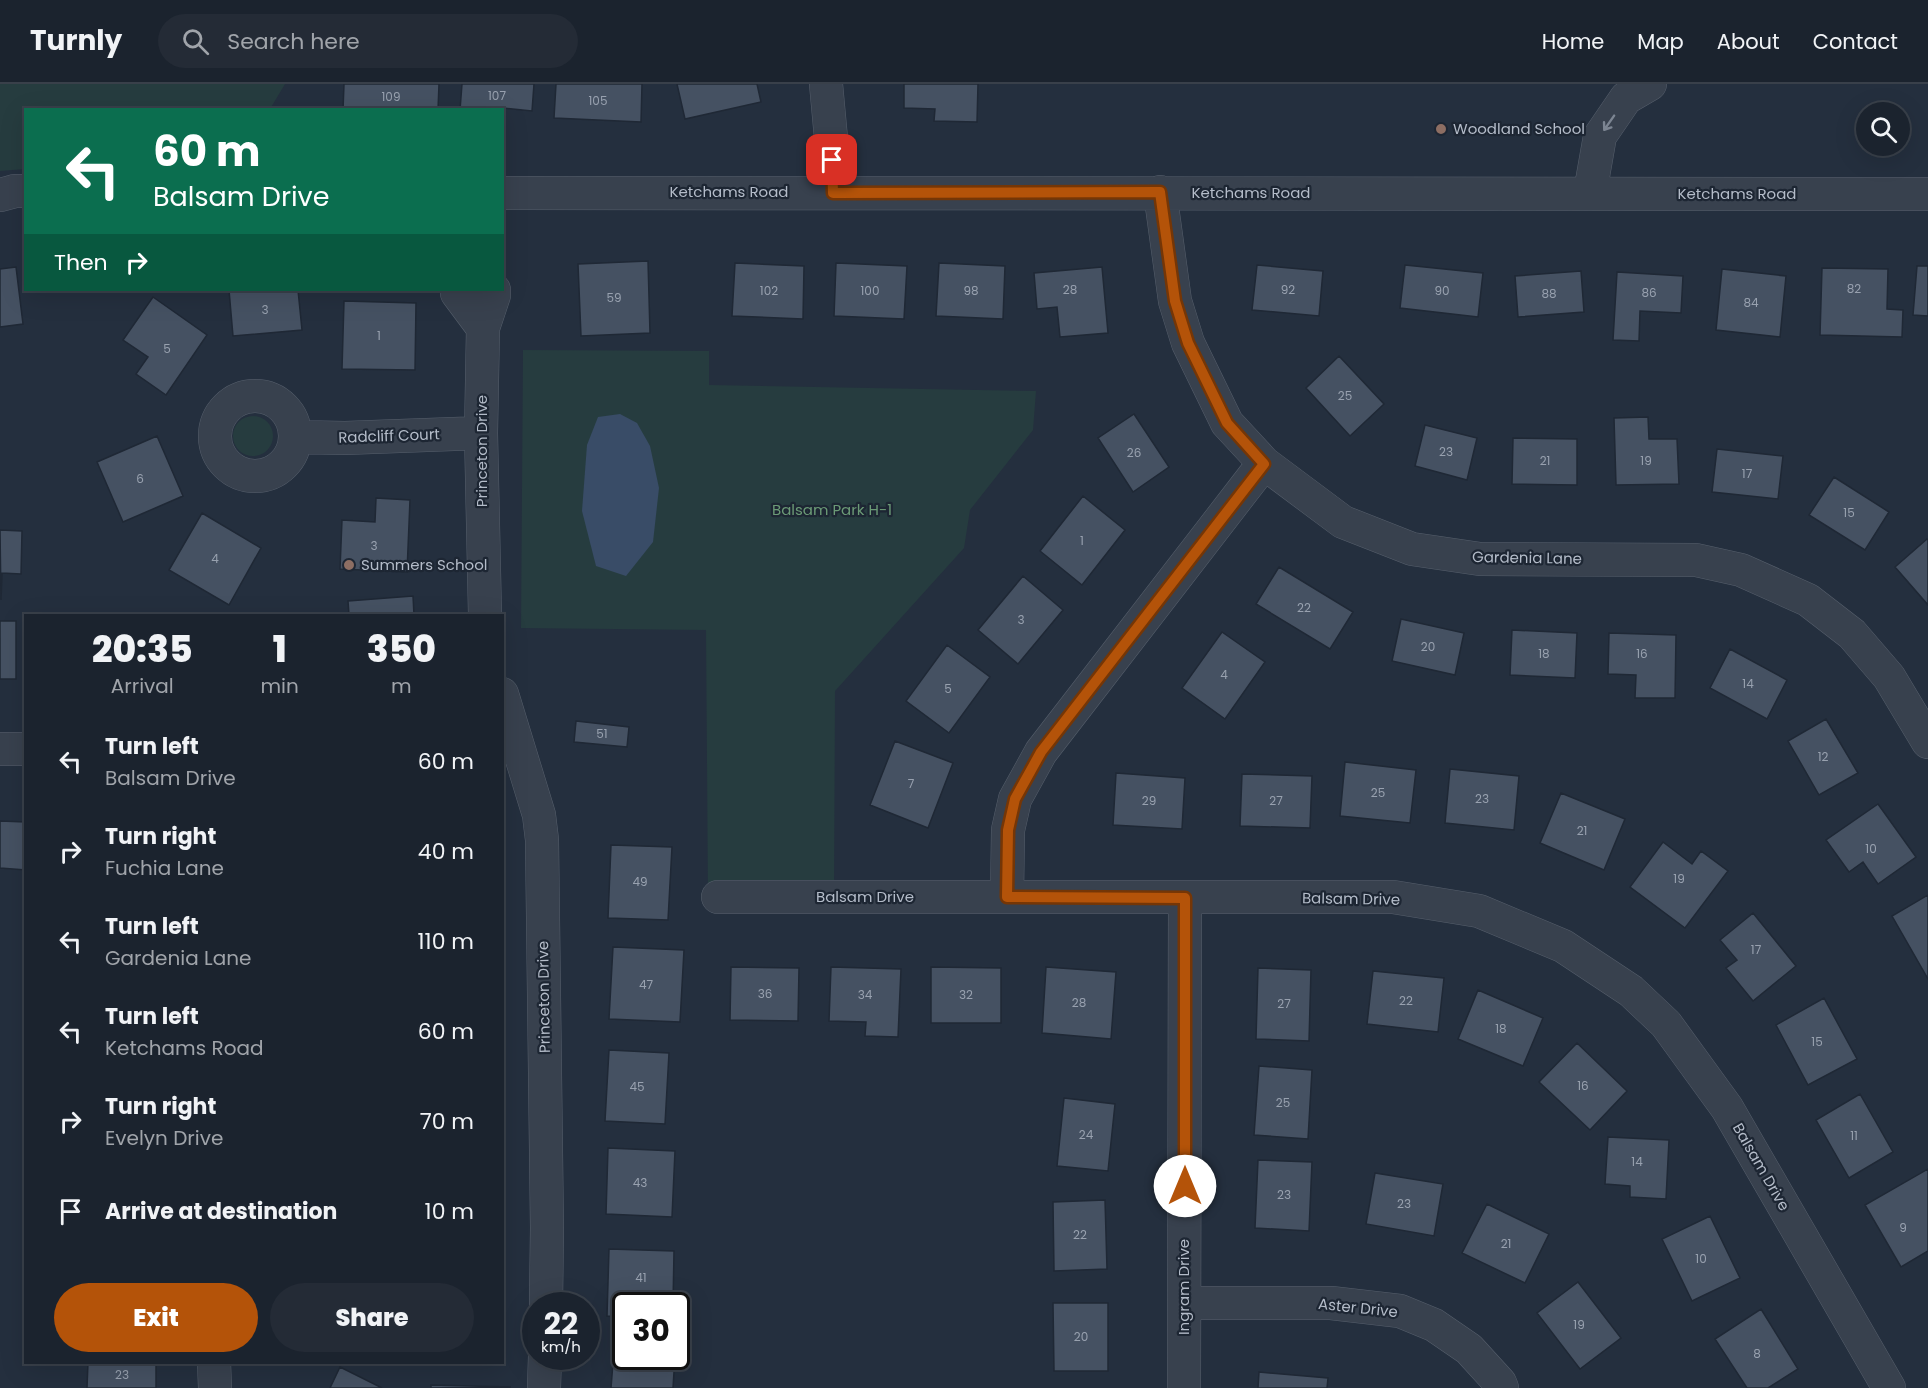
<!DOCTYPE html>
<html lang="en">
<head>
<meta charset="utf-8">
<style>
	body { margin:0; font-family:Poppins,sans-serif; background:#242b36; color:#f1f3f6; height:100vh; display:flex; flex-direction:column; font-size:22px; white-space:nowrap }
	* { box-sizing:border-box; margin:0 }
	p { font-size:20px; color:#a0a4aa }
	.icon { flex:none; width:33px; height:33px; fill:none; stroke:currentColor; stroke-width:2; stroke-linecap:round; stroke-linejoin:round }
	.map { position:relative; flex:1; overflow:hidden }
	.side { position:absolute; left:24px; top:530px; width:480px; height:750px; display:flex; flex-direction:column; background:#1b232e; border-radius:0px; box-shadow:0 6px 24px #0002,0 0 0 2px #39404a }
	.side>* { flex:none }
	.banner { position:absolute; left:24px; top:24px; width:480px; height:183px; border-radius:0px; box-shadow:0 6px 24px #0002,0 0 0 2px #39404a; background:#0b6e4f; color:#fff; overflow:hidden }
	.fabs { position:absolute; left:1856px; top:18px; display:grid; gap:12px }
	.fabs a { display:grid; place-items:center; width:54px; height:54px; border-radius:50%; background:#1b232e; box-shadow:0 6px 24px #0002,0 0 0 2px #39404a; font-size:30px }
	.speed { position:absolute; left:522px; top:1208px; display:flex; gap:12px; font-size:30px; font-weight:700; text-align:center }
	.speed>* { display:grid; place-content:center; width:78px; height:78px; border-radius:50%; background:#1b232e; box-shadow:0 6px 24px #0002,0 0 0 2px #39404a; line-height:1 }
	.speed small { font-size:15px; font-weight:400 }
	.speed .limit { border:3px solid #111; border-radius:9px; background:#fff; color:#111 }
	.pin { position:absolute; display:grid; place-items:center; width:51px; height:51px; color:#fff; margin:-26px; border-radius:12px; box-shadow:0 3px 9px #0006 }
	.me { position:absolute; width:66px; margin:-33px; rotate:0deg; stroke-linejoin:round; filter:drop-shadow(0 0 4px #0008) }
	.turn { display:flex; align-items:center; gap:21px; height:126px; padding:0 30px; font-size:27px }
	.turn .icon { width:78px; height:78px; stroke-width:2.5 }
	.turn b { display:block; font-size:42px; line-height:51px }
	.then { display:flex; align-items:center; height:57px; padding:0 30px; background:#0003; gap:12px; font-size:22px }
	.eta { display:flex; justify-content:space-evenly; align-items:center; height:102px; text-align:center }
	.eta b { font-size:36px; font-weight:800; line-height:42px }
	.cta { display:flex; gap:12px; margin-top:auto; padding:12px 30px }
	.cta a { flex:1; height:69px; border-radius:36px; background:#b45309; color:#fff; font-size:24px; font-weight:800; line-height:69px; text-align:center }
	.cta a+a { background:#242b36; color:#f1f3f6 }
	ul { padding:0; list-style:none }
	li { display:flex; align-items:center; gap:18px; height:90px; padding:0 30px }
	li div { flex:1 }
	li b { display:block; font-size:22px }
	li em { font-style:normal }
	header { display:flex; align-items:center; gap:36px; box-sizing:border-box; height:84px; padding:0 30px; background:#1b232e; border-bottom:2px solid #39404a }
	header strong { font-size:28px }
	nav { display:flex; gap:33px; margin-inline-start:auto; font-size:21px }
	.search { width:420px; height:54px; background:#242b36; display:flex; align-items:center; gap:15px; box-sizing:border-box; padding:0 21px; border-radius:33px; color:#a0a4aa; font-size:22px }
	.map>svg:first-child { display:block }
	.green { fill:#263c3f }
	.water { fill:#394c67 }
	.building { fill:#455162; stroke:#1f2835; stroke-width:1.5 }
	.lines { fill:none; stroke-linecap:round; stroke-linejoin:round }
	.minor-casing { stroke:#565f6c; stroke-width:34 }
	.minor { stroke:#38414e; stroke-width:33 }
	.oneway { stroke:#7c8592 }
	.route-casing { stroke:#753606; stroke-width:15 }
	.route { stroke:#b45309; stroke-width:10 }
	.education-dot { fill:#8d6e63; stroke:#1d2633; stroke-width:2 }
	.labels { text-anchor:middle; stroke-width:4.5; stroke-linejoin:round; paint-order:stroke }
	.number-label { font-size:12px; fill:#98a1af }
	.poi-label { font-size:15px; fill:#b4bcc9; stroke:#1d2633; text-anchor:start }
	.street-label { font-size:15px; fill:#b4bcc9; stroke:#1d2633 }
	.park-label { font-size:15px; fill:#6b9a76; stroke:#1d2633 }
</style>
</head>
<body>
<header>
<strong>Turnly</strong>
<div class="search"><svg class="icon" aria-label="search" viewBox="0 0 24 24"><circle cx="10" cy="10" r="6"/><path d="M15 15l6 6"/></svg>Search here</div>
<nav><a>Home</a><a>Map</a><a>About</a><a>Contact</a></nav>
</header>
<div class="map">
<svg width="1928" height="1304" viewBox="0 0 1928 1304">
	<rect width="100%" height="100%" fill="#242f3e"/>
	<path class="green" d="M0,0H285L270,25L26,26L25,85L0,87Z
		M523,266L709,267V301L1036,307L1033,346L970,426L964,464L835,607L834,813H708L706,546L521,544Z
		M233 352a20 20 0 1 1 40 0a20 20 0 1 1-40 0Z"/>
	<path class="water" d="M620,330L637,339L650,362L659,404L653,458L626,492L596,482L582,427L587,361L598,333Z"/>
	<path class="building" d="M344,0H439L438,26H343Z
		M462,0H534L532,27L503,24L502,29V26H460Z
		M556,0H642L641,38L554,34Z
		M677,0H757L761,18L685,35Z
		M904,0H978L977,38L934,37L935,25L904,24Z
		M648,177L650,249L581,252L578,180Z
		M735,179L804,182L803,235L732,232Z
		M836,179L907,182L904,235L834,232Z
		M939,179L1005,182L1003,235L936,232Z
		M1257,181L1323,187L1319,232L1252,226Z
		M1405,181L1483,189L1478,233L1400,224Z
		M1917,182H1928V232L1913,231Z
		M16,183L23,240L0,243V185Z
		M1102,183L1108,249L1060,253L1057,223L1037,225L1034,189Z
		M1822,184L1888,185L1887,225L1903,226L1902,253L1820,251Z
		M1722,185L1786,192L1780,253L1716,246Z
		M1581,187L1584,228L1518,233L1515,192Z
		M1617,188L1683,192L1681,229L1640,227L1639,257L1613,256Z
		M229,206H298L302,246L233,252Z
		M153,213L207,251L166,311L136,290L148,273L123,256Z
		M344,217L416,219L415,286L342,285Z
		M1339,272L1384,320L1350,352L1306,304Z
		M1134,330L1169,383L1133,408L1098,354Z
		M1648,333L1649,355H1677L1679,400L1616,401L1614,334Z
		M1425,341L1477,354L1467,396L1415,382Z
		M157,352L183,412L123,438L97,378Z
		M1513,354L1577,355V401L1512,400Z
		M1717,365L1783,372L1778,415L1712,408Z
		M1834,393L1889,428L1865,466L1809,431Z
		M1083,412L1125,446L1082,501L1040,467Z
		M376,414L410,416L407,488L340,485L342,436L375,438Z
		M202,429L261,464L229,521L169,486Z
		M0,446L22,447L21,490L2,489L1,516Z
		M1927,455L1928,456V521L1895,483Z
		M1279,483L1353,528L1330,565L1256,520Z
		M1023,492L1063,526L1018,580L978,546Z
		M413,512L414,531H349L348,517Z
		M1401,535L1464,549L1455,591L1392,577Z
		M0,537H16V595H0Z
		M1512,546L1577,549L1575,594L1510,591Z
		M1222,548L1265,578L1225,635L1182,604Z
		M1609,549L1676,551L1675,614H1635L1636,591L1608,590Z
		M947,561L990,593L949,649L906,617Z
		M1730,565L1787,596L1767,635L1710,604Z
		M1826,635L1858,689L1819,711L1788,657Z
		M576,637L629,643L627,663L574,658Z
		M895,657L953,679L928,744L870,721Z
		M1345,678L1416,686L1410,739L1340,732Z
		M1450,685L1519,692L1514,746L1445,739Z
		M1116,689L1185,694L1182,745L1113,741Z
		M1242,690L1312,692L1310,744L1240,742Z
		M1561,709L1625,735L1604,786L1540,759Z
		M1878,720L1916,773L1878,800L1863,778L1849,788L1826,756Z
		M0,737L26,738V786L0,784Z
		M1663,758L1692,780L1701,767L1728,787L1685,844L1630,803Z
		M611,761L672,763L668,836L608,834Z
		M1928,811V895L1892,832Z
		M1753,829L1796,882L1753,917L1726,884L1737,876L1720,856Z
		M613,863L684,866L680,938L609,935Z
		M731,883L799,884L798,937L730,936Z
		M831,883L901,885L898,953L865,952L866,938L829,937Z
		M931,883L1001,884V939H931Z
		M1046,883L1116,888L1111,955L1042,949Z
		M1258,884L1311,886L1309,957L1256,955Z
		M1373,887L1444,894L1438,948L1367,940Z
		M1478,906L1543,934L1523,982L1458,955Z
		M1824,914L1857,975L1808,1001L1776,941Z
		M1577,959L1627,1007L1590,1046L1539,998Z
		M609,966L669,969L665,1040L605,1037Z
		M1259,982L1312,986L1308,1055L1254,1051Z
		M1860,1010L1893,1068L1849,1094L1816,1036Z
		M1064,1014L1115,1020L1108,1087L1057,1082Z
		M1608,1053L1669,1056L1666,1115L1630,1113V1102L1605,1100Z
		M608,1064L675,1067L672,1133L606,1130Z
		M1258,1076L1312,1078L1309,1147L1255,1144Z
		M1928,1085V1167L1901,1183L1865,1121Z
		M1375,1089L1443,1100L1434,1152L1366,1140Z
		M1105,1116L1107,1185L1054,1187L1053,1118Z
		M1487,1120L1549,1150L1525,1199L1462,1169Z
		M1710,1132L1740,1194L1692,1217L1662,1155Z
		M609,1165L674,1167L673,1221H626V1233L607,1232Z
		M1578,1198L1621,1254L1580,1285L1537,1229Z
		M1053,1219H1108V1287H1054Z
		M1761,1225L1798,1285L1768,1304H1747L1715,1255Z
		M614,1266L626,1267V1272H675L673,1304H611Z
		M88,1278H156V1304H87Z
		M340,1283L382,1304H330Z
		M1259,1288L1328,1294L1327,1304H1258Z
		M431,1301L511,1303L431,1304Z"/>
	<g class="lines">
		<defs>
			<path id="minor" d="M826,0L833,76V109
				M1160,108L1175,217L1188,259L1227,339L1264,379L1343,438L1412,465L1480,475L1696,476L1741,486L1808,516L1852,550L1889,593L1928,658
				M502,109L1928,110
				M1590,109L1600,52L1626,14L1650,0
				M0,111L15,107H26
				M457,206V209L483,244
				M215 352a40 40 0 1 1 80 0a40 40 0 1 1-80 0Z
				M296,353L345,354L481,349
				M485,531L481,349L483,244L494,211V206
				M502,610L539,731L542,756L547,1144L546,1221
				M0,665H26
				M718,813H1393L1479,827L1563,862L1631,907L1666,940L1727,1024L1889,1304
				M1007,813L1008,746L1015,715L1041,668L1264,379
				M1185,1219H1331L1400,1227L1434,1241L1469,1265L1500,1299L1502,1304
				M214,1278L215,1304
				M544,1304L545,1272
				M1184,1304L1185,814"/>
		</defs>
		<use href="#minor" class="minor-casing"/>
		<use href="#minor" class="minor"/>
	</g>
	<defs><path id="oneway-shaft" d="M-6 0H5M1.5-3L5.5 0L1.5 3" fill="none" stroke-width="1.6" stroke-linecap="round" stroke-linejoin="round" transform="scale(1.5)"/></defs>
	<use class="oneway" href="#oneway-shaft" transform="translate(1609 39) rotate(125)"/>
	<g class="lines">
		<defs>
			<path id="route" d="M832,76L833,109L1160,108L1175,217L1188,259L1227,339L1264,380L1041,668L1015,715L1008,746L1007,813L1185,814V1102"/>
		</defs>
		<use href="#route" class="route-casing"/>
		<use href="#route" class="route"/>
	</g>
	<g class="education-dot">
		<circle cx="1441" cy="45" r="6"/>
		<circle cx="349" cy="481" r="6"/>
	</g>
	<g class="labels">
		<g class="number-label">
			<text x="497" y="16">107</text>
			<text x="391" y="17">109</text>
			<text x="598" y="21">105</text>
			<text x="1854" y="209">82</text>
			<text x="1070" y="210">28</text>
			<text x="1288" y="210">92</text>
			<text x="769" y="211">102</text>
			<text x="870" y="211">100</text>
			<text x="971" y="211">98</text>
			<text x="1442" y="211">90</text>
			<text x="1649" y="213">86</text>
			<text x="1549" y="214">88</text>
			<text x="614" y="218">59</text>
			<text x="1751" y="223">84</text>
			<text x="265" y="230">3</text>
			<text x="379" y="256">1</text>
			<text x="167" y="269">5</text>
			<text x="1345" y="316">25</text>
			<text x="1446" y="372">23</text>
			<text x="1134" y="373">26</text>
			<text x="1545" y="381">21</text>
			<text x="1646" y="381">19</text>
			<text x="1747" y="394">17</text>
			<text x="140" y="399">6</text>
			<text x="1849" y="433">15</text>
			<text x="1082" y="461">1</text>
			<text x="374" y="466">3</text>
			<text x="215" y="479">4</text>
			<text x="1304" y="528">22</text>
			<text x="1021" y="540">3</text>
			<text x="1428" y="567">20</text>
			<text x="1544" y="574">18</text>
			<text x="1642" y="574">16</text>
			<text x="1224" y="595">4</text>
			<text x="1748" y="604">14</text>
			<text x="948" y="609">5</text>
			<text x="602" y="654">51</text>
			<text x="1823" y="677">12</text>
			<text x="911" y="704">7</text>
			<text x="1378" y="713">25</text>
			<text x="1482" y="719">23</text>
			<text x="1149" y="721">29</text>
			<text x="1276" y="721">27</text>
			<text x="1582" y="751">21</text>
			<text x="1871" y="769">10</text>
			<text x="1679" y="799">19</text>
			<text x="640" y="802">49</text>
			<text x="1756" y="870">17</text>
			<text x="646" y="905">47</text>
			<text x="765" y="914">36</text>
			<text x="865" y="915">34</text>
			<text x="966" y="915">32</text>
			<text x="1406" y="921">22</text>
			<text x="1079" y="923">28</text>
			<text x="1284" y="924">27</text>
			<text x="1501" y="949">18</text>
			<text x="1817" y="962">15</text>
			<text x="1583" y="1006">16</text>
			<text x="637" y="1007">45</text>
			<text x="1283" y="1023">25</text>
			<text x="1086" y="1055">24</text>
			<text x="1854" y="1056">11</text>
			<text x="1637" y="1082">14</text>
			<text x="640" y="1103">43</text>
			<text x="1284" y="1115">23</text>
			<text x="1404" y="1124">23</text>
			<text x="1903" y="1148">9</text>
			<text x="1080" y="1155">22</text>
			<text x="1506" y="1164">21</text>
			<text x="1701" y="1179">10</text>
			<text x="641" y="1198">41</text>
			<text x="1579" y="1245">19</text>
			<text x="1081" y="1257">20</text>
			<text x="1757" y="1274">8</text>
			<text x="122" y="1295">23</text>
		</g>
		<g class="poi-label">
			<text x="1453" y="50">Woodland School</text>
			<text x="361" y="486">Summers School</text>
		</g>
		<g class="street-label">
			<text x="729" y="113">Ketchams Road</text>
			<text x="1251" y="114">Ketchams Road</text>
			<text x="1737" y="115">Ketchams Road</text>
			<text transform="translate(389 352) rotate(-2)" y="5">Radcliff Court</text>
			<text transform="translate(482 367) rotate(-90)" y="5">Princeton Drive</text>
			<text transform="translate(1527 474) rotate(1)" y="5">Gardenia Lane</text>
			<text x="865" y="818">Balsam Drive</text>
			<text transform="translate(1351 815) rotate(1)" y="5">Balsam Drive</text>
			<text transform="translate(544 913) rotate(-91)" y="5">Princeton Drive</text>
			<text transform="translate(1761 1083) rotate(60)" y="5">Balsam Drive</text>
			<text transform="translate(1184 1203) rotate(-90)" y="5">Ingram Drive</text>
			<text transform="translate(1358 1224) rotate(6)" y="5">Aster Drive</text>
		</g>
		<g class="park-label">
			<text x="832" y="431">Balsam Park H-1</text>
		</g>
	</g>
</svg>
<div class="fabs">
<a><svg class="icon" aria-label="search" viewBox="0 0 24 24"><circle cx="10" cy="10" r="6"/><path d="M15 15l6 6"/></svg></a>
</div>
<div class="speed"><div>22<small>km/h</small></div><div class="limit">30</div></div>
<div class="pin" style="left:832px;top:76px;background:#d93025"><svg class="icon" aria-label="arrive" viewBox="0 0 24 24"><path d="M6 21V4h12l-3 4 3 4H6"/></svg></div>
<svg class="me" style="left:1185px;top:1102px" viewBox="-20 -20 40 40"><circle r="19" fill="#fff"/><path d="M0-13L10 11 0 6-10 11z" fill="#b45309"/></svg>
<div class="banner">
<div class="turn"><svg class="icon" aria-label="left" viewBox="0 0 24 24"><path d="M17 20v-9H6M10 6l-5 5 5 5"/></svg><div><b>60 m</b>Balsam Drive</div></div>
<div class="then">Then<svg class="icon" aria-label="right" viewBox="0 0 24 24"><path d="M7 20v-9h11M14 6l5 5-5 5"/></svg></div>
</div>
<section class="side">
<div class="eta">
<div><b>20:35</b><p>Arrival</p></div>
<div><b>1</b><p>min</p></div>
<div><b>350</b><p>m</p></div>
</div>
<ul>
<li><svg class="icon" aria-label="left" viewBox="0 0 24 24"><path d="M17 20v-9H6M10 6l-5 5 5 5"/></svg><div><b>Turn left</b><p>Balsam Drive</p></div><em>60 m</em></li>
<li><svg class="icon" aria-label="right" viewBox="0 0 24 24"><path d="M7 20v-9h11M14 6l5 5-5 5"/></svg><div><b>Turn right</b><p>Fuchia Lane</p></div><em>40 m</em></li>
<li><svg class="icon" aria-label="left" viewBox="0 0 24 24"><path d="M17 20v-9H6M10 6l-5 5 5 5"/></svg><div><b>Turn left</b><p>Gardenia Lane</p></div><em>110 m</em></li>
<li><svg class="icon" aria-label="left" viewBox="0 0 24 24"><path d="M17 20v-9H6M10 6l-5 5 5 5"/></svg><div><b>Turn left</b><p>Ketchams Road</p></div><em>60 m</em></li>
<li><svg class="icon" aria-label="right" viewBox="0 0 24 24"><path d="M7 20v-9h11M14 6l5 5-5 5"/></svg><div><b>Turn right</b><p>Evelyn Drive</p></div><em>70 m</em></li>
<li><svg class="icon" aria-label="arrive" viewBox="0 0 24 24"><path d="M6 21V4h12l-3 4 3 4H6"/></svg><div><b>Arrive at destination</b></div><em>10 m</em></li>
</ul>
<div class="cta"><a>Exit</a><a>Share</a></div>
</section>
</div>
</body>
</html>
